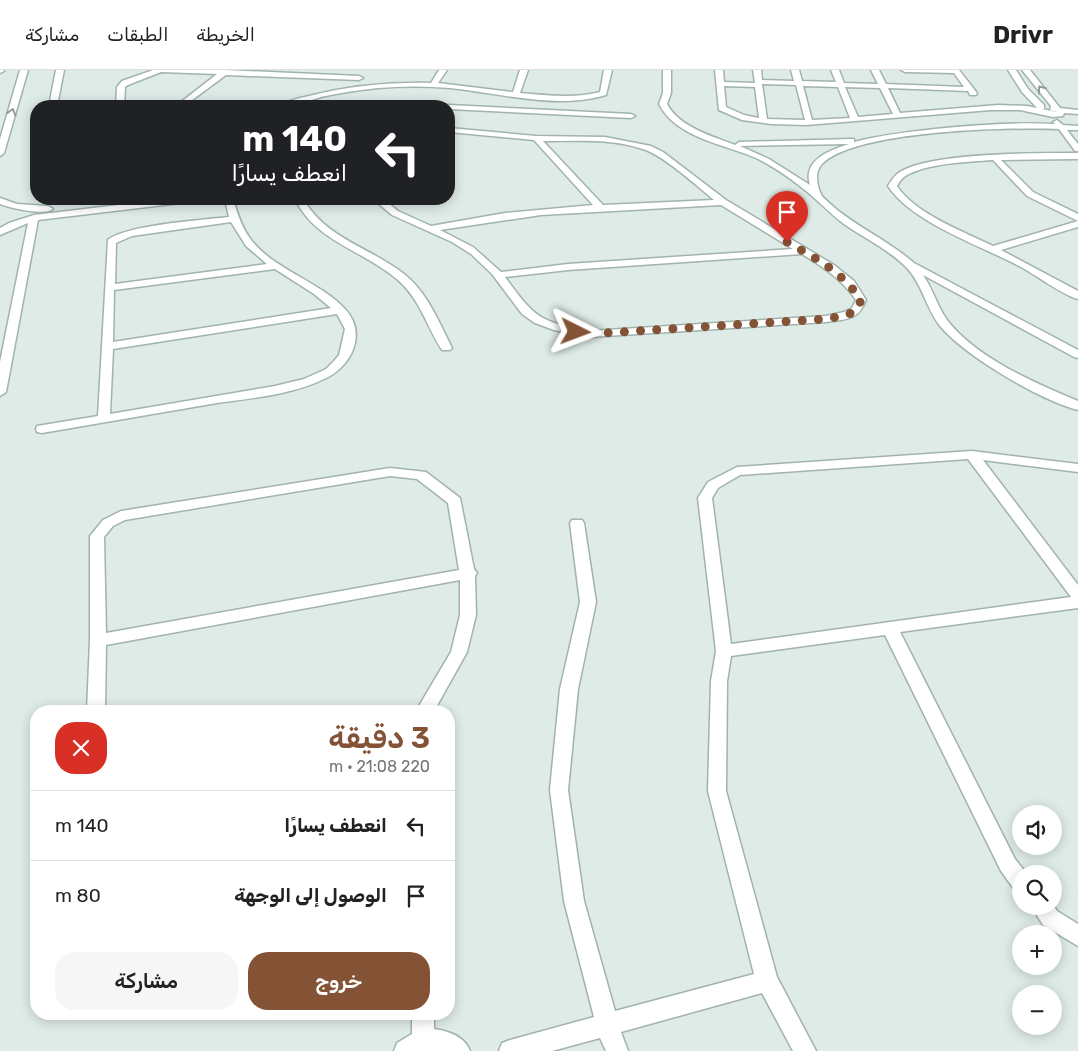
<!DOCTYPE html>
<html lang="ar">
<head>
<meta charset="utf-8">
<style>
	body { margin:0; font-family:Rubik,"Noto Naskh Arabic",sans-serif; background:#f6f6f6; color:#222; direction:rtl; height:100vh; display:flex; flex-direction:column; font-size:19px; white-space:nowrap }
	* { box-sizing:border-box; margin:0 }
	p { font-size:16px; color:#767676 }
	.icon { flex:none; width:28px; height:28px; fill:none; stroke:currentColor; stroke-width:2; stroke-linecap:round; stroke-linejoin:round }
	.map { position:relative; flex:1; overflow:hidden; direction:ltr }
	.panel { position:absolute; left:30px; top:635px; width:425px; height:315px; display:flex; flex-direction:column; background:#fff; border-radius:20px; box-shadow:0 2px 12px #0003; direction:rtl }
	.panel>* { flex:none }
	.top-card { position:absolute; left:30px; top:30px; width:425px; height:105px; border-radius:20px; box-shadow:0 2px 12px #0003; direction:rtl; background:#202124; color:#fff; overflow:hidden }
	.buttons { position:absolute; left:1012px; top:735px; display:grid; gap:10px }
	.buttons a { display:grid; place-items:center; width:50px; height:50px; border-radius:50%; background:#fff; box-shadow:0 2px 12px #0003; font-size:25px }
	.pin { position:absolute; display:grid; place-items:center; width:42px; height:42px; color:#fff; margin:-51px -21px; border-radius:50% 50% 50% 0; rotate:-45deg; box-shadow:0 0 5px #0007 }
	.pin .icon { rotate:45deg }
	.me { position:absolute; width:55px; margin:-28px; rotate:93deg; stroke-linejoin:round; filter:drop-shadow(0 0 4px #0008) }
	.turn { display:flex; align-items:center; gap:18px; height:105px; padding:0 25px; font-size:22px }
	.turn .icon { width:65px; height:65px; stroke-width:2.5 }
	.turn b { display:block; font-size:35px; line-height:42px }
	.round { display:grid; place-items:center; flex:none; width:52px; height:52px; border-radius:20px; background:#f6f6f6 }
	.head { display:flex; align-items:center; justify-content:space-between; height:85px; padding:0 25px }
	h1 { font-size:30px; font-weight:600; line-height:38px; color:#845235 }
	.cta { display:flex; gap:10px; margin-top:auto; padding:10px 25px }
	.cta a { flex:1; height:58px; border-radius:20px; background:#845235; color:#fff; font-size:20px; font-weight:600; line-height:58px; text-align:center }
	.cta a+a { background:#f6f6f6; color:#222 }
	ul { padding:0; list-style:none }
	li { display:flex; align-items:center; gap:15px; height:70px; padding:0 25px; border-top:1px solid #e0e0e0 }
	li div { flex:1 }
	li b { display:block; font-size:19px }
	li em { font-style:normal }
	header { display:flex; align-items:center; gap:30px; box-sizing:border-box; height:70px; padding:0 25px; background:#fff; border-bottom:1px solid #e0e0e0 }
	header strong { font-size:24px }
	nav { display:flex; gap:28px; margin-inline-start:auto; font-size:18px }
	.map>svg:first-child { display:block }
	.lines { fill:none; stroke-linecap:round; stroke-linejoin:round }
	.minor-casing { stroke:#a1b3ae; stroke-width:3 }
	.minor { fill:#fff; fill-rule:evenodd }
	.oneway { stroke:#8e9d9b }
	.route { stroke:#845235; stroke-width:9; stroke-dasharray:0 16.2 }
</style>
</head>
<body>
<header>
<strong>Drivr</strong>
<nav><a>الخريطة</a><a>الطبقات</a><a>مشاركة</a></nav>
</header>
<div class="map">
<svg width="1078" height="981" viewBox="0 0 1078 981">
	<rect width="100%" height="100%" fill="#deebe6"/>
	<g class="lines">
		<defs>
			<path id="minor" d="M0,0H4V1L0,3Z
				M20,0H28L4,83L0,86V69Z
				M56,0H64L57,36H49Z
				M153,0H225L359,6L363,8L359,10L226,5L184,36H176L217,4L161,2L128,15L125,17L124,36H116L117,17L122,11Z
				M439,0H447L438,13L513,22L520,0H528L520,23C546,25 574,29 600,22L604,0H612L606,25C556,40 500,23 450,18C426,16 402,16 378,18C359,20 339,23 321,27C307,31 294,37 280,36C288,30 300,28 309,26C349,16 390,12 431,13Z
				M663,0H671V23L667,34C679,57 712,66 735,75L739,72L851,69H854V72C881,65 908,62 935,59C975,55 1014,52 1055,54L1053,52L1057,50L1063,55L1078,56V60H1067L1078,74V81H1075L1059,59C1010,57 856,60 822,94C814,102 817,117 822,126C825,130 832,135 836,139C861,159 890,172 914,193L1078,280V288L1074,287L923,205C933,219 937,236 947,250C976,288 1035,313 1078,331V340C1040,330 965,286 940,256C926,238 922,213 906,197C888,179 864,168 844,154C828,142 816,128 801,117C787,106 772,96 756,88C724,74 676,68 659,34L663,23ZM849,74C830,80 802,90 810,115L769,89L740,76Z
				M715,0H723L724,12L755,13L753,0H761L762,10L794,11L791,0H799L802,11L836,12L831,0H839L844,13L878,14L871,0H879L886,14L964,17L954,3L905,2L901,0H959L977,23L976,25H970L968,21L888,18L900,43L998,35L1027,36L1057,42L1050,40L1051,36L1022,0H1030L1060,38L1078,40V44L1064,43L1063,46L1053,47L1020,40H991L806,55L771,54L742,50L719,40ZM762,14L796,15L805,50L767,49ZM724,16L755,17L759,48L744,45L726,37ZM803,16L838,17L850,48L812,50ZM845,17L880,18L893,44L858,47Z
				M1008,0H1016L1028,19L1044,35V39H1038L1022,22Z
				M449,35L631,44L635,46L631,48L449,39V36H446Z
				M449,58L536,66L605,67L651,76L663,82L726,130L834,195L854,211L866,230C858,251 846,249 826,252L590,267L554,260L535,253L522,244L492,204L471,184L452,172L392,145L373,129H383L398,141L431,156L505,143L593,135L534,70L449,62ZM543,71C577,71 613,68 646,80C666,88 696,115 714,130L603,135ZM721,135L793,179L568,194L501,202L473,177L440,160L541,145ZM802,184C823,197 842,209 856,230L852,238L844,242L826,246L590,261C539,252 535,248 505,207L568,200Z
				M1078,83V89L1001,90L1033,122L1078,144V151L1027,126L993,90C969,92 924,93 904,107C901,109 899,113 897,116C914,143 964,162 993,176L1078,151V157L1001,180L1078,221V229C1064,226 1036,205 1021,197C982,176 912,153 888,116C890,112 894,107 897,104C924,82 1041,83 1078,83Z
				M0,128L17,134L48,136L53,139C43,146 11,138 0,134Z
				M169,129H194L189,132L38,150L6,322L0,326V292L28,153L0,165V158L9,153L34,145Z
				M225,129H233C237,142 241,156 249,167C271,199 318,210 345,239C368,264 351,297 324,309C291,325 252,328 217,333C159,343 100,353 42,363L37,362L36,359L37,356L98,346L108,170C126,155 203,150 229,147ZM231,152L246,176L267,194L115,214L116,173L132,166ZM275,199L314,224L331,238L113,272L114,220ZM337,244L345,259L339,285L334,291L326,299L304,309L275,316L110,344L113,279Z
				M295,129H303C328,170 368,176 404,204C427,222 439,252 452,278L450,280H442C427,257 420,229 398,210C363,180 316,172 295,129Z
				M972,381L1078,394V402L983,390L1078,515V538L900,562L1015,789L1027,804H1021V821L1014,819L1001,801L885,565L731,586L727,611L726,721L777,907L816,981H793L762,923L621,962L628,981H606L600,968L552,981H499L502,973L510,970L594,947L564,831L550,720L560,619L580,532L570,453L572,450H582L584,453L596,532L578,619L568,720L584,831L615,941L754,904L708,721L711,611L716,581L698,428L708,412L737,397ZM968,389L1071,527L731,574L712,428L718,418L740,405Z
				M390,398L426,402L460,428L474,499L477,503L475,506L476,545L467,582L434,641H416L451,582L460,545V510L106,575L105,641H87L90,570V466L103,450L121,441ZM390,406L417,409L448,433L459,500L106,563L104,467L113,456L125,450Z
				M1031,836H1054L1057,841L1078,854V876L1043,855Z
				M412,944H434V959C449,961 465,967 470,981H394L397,973L412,964Z"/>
		</defs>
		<use href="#minor" class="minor-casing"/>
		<use href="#minor" class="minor"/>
	</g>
	<defs><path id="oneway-chevron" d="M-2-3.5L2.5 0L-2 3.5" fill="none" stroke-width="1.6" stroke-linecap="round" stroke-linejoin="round" transform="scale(1.25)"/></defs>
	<g class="oneway">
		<use href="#oneway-chevron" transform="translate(1041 19) rotate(-128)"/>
		<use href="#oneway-chevron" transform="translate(12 42) rotate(-73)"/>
	</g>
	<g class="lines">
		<path class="route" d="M576,262L590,264L826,249L847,245L857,240L861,230C841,201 817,189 787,172"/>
	</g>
</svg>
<div class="buttons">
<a><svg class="icon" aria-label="sound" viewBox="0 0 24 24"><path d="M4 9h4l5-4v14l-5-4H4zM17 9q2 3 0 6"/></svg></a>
<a><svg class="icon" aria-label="search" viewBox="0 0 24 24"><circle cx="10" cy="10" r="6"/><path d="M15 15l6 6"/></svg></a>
<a>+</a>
<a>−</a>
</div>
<div class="pin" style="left:787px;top:172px;background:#d93025"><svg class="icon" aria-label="arrive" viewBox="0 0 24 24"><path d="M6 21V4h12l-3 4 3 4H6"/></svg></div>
<svg class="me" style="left:576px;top:262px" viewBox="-20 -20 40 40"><path d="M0-17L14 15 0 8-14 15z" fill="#845235" stroke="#fff" stroke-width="4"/></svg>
<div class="top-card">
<div class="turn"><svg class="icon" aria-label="left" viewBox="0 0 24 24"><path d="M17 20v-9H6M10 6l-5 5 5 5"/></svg><div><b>140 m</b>انعطف يسارًا</div></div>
</div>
<section class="panel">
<div class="head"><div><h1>3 دقيقة</h1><p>220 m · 21:08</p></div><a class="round" style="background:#d93025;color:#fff"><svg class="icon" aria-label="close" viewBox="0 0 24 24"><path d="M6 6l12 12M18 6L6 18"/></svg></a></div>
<ul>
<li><svg class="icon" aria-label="left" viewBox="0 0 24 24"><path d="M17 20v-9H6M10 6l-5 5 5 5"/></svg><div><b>انعطف يسارًا</b></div><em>140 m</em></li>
<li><svg class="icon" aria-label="arrive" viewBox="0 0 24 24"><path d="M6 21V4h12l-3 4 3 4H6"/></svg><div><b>الوصول إلى الوجهة</b></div><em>80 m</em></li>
</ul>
<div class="cta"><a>خروج</a><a>مشاركة</a></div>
</section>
</div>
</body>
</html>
